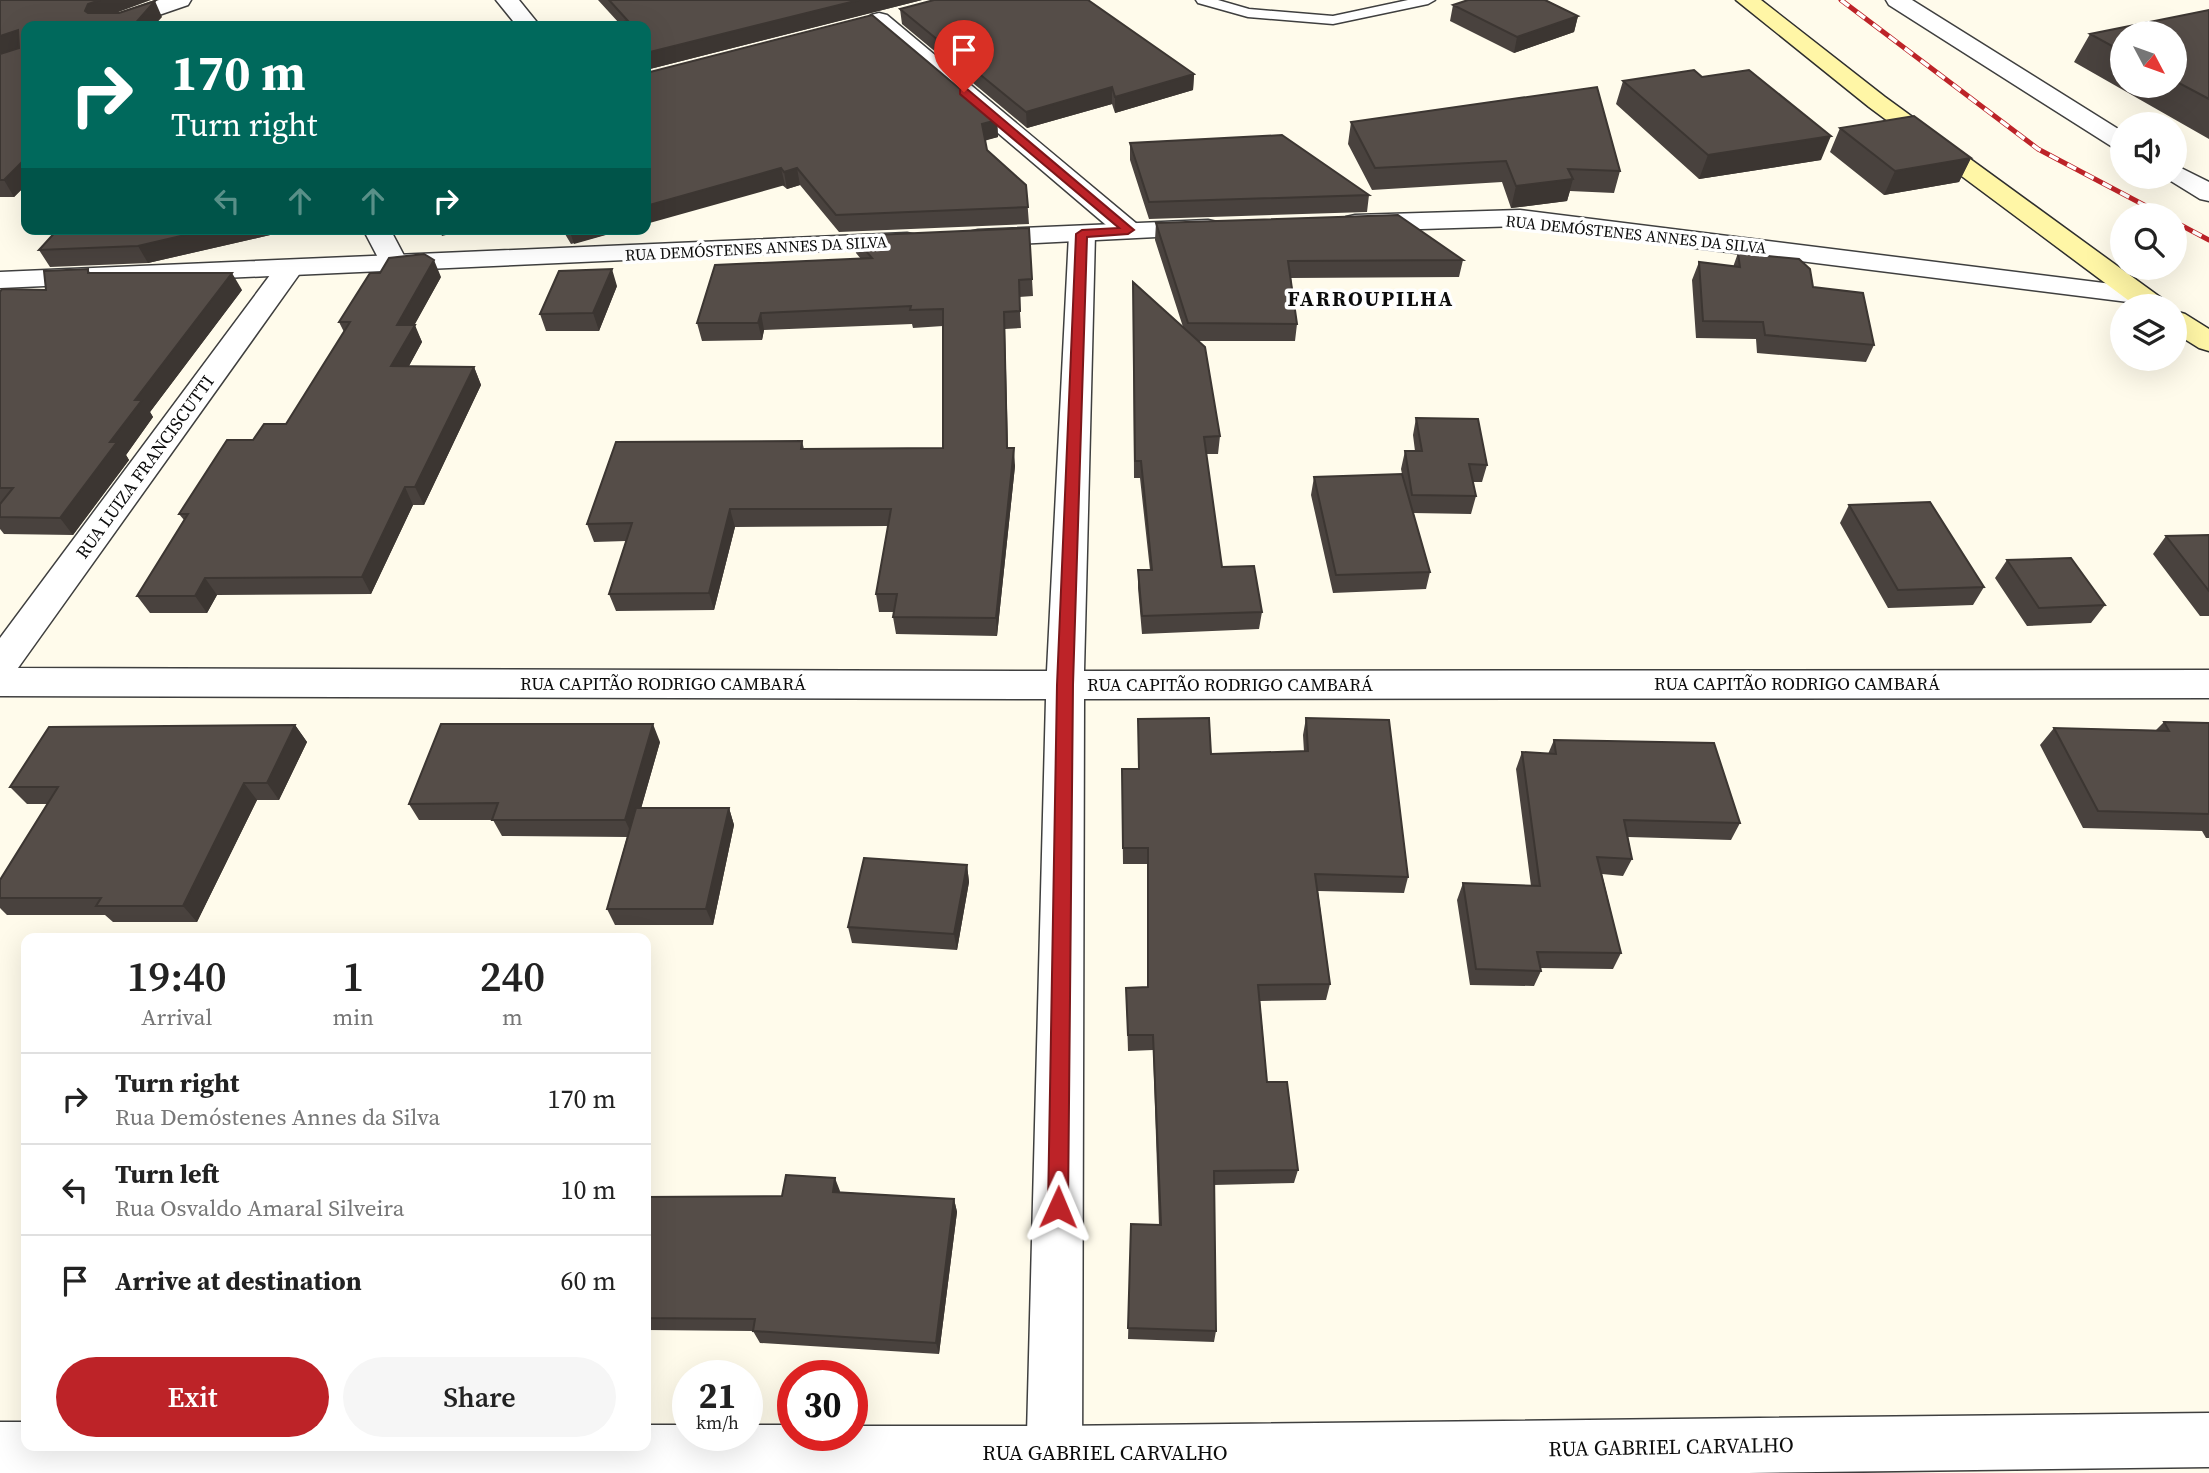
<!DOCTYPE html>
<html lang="en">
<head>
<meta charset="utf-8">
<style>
	body { margin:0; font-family:"Source Serif 4",serif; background:#f6f6f6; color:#222; height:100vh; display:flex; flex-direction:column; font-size:26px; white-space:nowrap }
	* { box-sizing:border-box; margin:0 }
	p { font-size:23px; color:#767676 }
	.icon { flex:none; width:38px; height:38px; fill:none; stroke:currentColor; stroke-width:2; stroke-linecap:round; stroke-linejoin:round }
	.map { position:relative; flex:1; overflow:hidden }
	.drawer { position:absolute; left:21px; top:933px; width:630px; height:518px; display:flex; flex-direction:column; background:#fff; border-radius:14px; box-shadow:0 7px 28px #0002 }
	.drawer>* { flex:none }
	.top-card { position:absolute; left:21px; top:21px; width:630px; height:214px; border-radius:14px; box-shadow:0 7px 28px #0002; background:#00695c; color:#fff; overflow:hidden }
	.needle { width:46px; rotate:131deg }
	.tools { position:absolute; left:2110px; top:21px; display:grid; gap:14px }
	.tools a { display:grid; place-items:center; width:77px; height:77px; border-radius:50%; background:#fff; box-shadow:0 7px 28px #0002; font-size:35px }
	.speed { position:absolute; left:672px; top:1360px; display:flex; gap:14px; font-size:35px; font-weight:700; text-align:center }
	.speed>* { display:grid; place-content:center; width:91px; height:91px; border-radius:50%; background:#fff; box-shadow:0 7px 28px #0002; line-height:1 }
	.speed small { font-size:18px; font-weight:400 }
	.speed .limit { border:10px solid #d22; background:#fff; color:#111 }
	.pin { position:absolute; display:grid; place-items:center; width:60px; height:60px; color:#fff; margin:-72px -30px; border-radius:50% 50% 50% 0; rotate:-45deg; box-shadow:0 0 7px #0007 }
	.pin .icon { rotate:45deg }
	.me { position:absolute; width:77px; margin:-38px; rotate:1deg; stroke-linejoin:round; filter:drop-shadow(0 0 5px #0008) }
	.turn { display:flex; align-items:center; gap:24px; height:147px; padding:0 35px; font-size:32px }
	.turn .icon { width:91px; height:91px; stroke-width:2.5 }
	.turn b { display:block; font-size:49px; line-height:60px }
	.lanes { display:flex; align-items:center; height:66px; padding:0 35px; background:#0003; justify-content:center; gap:35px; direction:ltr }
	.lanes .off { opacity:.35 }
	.eta { display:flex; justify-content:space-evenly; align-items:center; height:119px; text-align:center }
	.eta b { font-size:42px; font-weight:600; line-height:49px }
	.button { display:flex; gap:14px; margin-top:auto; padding:14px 35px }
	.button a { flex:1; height:80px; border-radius:42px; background:#bd2328; color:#fff; font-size:28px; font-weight:600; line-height:80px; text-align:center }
	.button a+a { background:#f6f6f6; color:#222 }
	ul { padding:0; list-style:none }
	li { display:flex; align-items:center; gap:21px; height:91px; padding:0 35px; border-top:2px solid #e0e0e0 }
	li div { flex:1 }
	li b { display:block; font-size:26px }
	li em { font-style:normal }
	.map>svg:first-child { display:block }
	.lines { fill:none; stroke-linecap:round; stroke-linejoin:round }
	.service-casing { stroke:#3f3f3f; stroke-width:3 }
	.minor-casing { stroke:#3f3f3f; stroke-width:3 }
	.tertiary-casing { stroke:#3f3f3f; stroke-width:3 }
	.secondary-casing { stroke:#2e2e2e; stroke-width:3 }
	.service { fill:#fff; fill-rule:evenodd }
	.minor { fill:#fff; fill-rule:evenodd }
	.tertiary { fill:#fff; fill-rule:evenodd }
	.secondary { fill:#fff6a6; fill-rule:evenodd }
	.rail-casing { stroke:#bd2328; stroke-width:5 }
	.rail { stroke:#fff; stroke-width:3.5; stroke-dasharray:10; stroke-linecap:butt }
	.wall { fill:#49423e; fill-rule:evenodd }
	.shaded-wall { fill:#3c3632 }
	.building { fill:#554d48; stroke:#3c3632; stroke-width:2 }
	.route { fill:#bd2328; stroke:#7b171a; stroke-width:2 }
	.labels { text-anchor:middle; stroke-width:7; stroke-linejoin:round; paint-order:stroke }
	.far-street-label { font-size:16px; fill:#0c0c0c; stroke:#fff }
	.street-label { font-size:18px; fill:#0c0c0c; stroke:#fff }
	.far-district-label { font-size:21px; font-weight:bold; letter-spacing:2px; fill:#0c0c0c; stroke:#fff }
	.near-street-label { font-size:21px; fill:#0c0c0c; stroke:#fff }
</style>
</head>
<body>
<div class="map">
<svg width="2209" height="1473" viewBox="0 0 2209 1473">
	<rect width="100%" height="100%" fill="#fffbeb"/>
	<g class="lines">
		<defs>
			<path id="service" d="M1196,0H1218L1249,9L1333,16L1408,0H1435L1428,4L1333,24L1248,17L1198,3Z"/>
			<path id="minor" d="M159,0H191L188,5L127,26H96L99,21Z
				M496,0H519L540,26H517Z
				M1886,0H1912L2123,132V150L2114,148L1889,5Z
				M879,13L887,15L1137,224L1141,230L1137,236L1128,238L1119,236L871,25L868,20L871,15Z
				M2175,165L2209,182V201L2200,199L2166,178L2175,177Z
				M1082,226L1092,228L1095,234L1084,671L2209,670V698L1084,699L1082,1473H1026L1046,699L0,696V638L279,263L289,261L299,263L303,269L18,668L1047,671L1069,234L1072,228Z
				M363,229H390L409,265L405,271L395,273L385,271Z"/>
			<path id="tertiary" d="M1520,210L2136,287L2146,289L2150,295L2146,301L2136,303L1520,226L1355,231L1346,229L1342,223L1346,217L1355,215Z
				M1208,220L1217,222L1221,228L1217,234L978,246L968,244L964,238L968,232L978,230Z
				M907,233L917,235L921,241L917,247L0,288V272Z
				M2209,1413V1467L1748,1473H0V1422H26V1446H646V1425H688V1435H747V1425H793V1435H852V1426H1054Z"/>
			<path id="secondary" d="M1736,0H1761L1885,97L2164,300L2168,306H2136L1869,107Z
				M2175,311L2185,314L2209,329V351L2199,348L2175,333Z"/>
		</defs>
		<use href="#service" class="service-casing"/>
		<use href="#minor" class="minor-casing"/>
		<use href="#tertiary" class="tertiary-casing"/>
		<use href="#secondary" class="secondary-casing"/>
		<use href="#service" class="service"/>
		<use href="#minor" class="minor"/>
		<use href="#tertiary" class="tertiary"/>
		<use href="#secondary" class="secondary"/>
		<defs>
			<path id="rail" d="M1841,0L2038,149L2163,215
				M2175,222L2209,240"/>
		</defs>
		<use href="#rail" class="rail-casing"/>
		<use href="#rail" class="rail"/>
	</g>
	<path class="wall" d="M0,0L116,13L162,17L26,26V185L14,197H0Z
		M598,0H922L646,70V26H609V25L619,23Z
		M1546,0L1578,16L1574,32L1514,53L1450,21L1453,5Z
		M900,9L1194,74L1193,90L1115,113L1112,104L1027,128L902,24Z
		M2209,10V139L2074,62L2090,34ZM2123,33H2175V86H2123Z
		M646,73L997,120L998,137L985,140L987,150L1026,185L1029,224L839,232L800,185L787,189Z
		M1702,77L1821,160L1699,179L1616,104L1623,81Z
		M1351,122L1620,171L1614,193L1570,191L1567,201L1511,208L1502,182L1372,190L1348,144Z
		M1840,128L1971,158L1959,182L1884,195L1830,152Z
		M1130,143L1369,195L1367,212L1149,219L1130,160Z
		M1156,223L1463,260L1459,277L1291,278L1297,324L1295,341H1198L1220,436L1218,454H1206L1222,567L1262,612L1259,629L1142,634L1138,588V570H1150L1140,478H1134L1133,300L1183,327L1155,240Z
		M1029,228L1033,296L1019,297L1021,328L1005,329L1008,448L1015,466L997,636L896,634L893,617L894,612H879L876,594L888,526L735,527L714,610L616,611L609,594L626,541L594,542L587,524L802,441L804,449L943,448V326L913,328L912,324L764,330L762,340L702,341L697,323L861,259L856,253L853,236Z
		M58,229H296L148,263L50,267L39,250Z
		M562,229H627L571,244Z
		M1738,253L1813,287L1874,345L1866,362L1757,353L1756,339L1696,338L1692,280L1699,262L1733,267Z
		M88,269L90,273L242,290L150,412L153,417L126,455L129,460L73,535L4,534L0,529V292L46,290Z
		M441,277L414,325L422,342L409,366L474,367L481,385L424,505H413L371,594L217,595L207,613H150L137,596L184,520L179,514L253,440L286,424L344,332L339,322Z
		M617,286L599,331H546L540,314Z
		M1416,418L1487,465L1482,482H1473L1476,496L1471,514L1413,513L1430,572L1426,589L1333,593L1311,495L1314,477L1402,474L1401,469L1405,451H1415L1413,435Z
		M1849,505L1984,587L1973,605L1888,608L1840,523Z
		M2209,535V616H2200L2153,554L2166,536Z
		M2007,560L2105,605L2091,623L2027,626L1995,578Z
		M1306,718L1408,877L1404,893L1318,891L1330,984L1326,1000L1260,1001L1267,1082L1298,1170L1294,1183L1214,1185L1216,1331L1214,1342L1128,1339L1131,1224L1159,1225L1153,1050L1128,1051L1126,988L1147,987V864H1123L1122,786L1138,769V719L1211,754L1304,752L1303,735Z
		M2164,722L2209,723V838H2206L2202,831L2083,828L2040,745L2054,728L2156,730Z
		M295,725L307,742L279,800H257L197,922H113L105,915H7L0,908V880L47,804H27L10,787Z
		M1554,740L1740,823L1731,840L1628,837L1632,859L1623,876L1602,874L1621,953L1613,969L1540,968L1541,971L1534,986L1470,985L1457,900L1463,883L1531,886L1516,769L1522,752L1548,754Z
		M660,742L641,808H729L734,825L713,925H615L607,909L627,837L502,836L493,820H419L409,804Z
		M967,865L969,882L957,950L852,943L848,927Z
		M840,1192L954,1199L957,1212L939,1354L760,1343L753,1331L646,1330V1197L782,1196Z"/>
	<path class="shaded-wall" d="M100,0H151L97,20L85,11L88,4Z
		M859,0H922L646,70V53Z
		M155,1L162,17L154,26H133Z
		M1578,16L1574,32L1514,53L1517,37Z
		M18,30L26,46L0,55V36Z
		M1194,74L1193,90L1115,113V97Z
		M1112,87V104L1027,128L1026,112Z
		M997,120L998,137L984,141L982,124Z
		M1831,136L1821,160L1699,179L1708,155Z
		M26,158V185L14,197L4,180Z
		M1971,158L1959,182L1884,195L1895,171Z
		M781,168L785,185L646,224V206Z
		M797,168L800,185L787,189L784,172Z
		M1573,179L1567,201L1511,208L1516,186Z
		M211,229H296L148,263L138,246Z
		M439,229H469L442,236Z
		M569,229H627L574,244Z
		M434,260L441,277L409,335L415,325L422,342L399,384L391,366L397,325Z
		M612,269L617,286L599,331L593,313Z
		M232,273L242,290L150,412L153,417L126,455L129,460L73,535L60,518L110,442L135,400Z
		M761,313L764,330L762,340L758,323Z
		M474,367L481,385L424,505L415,487Z
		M1014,448L1015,466L997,636L996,618Z
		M405,487L413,505L371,594L362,577Z
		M730,509L735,527L714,610L709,593Z
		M205,578L217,595L207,613L195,596Z
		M653,724L660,742L633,837L625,820Z
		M295,725L307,742L279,800L267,783Z
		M244,783L257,800L197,922L183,906Z
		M729,808L734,825L713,925L706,909Z
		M967,865L969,882L957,950L954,934Z
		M835,1178L840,1191L838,1205L833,1192Z
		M954,1199L957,1212L939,1354L936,1343Z"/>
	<path class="building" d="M0,0H100L88,4L85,11L88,13H119L155,1L133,26H26V158L4,180H0V54L19,48L18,30L0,36Z
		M609,0H859L646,53V26H610L609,25L628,21Z
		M934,0H1088L1194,74L1115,97L1112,87L1026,112L900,9Z
		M1468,0H1545L1578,16L1517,37L1453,5Z
		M2209,10V99L2175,81V33H2123V52L2090,34Z
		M872,15L997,120L982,124L987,150L1026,185L1028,207L836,215L797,168L784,172L781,168L646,206V73Z
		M1694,70L1702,77L1749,70L1831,136L1708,155L1623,81Z
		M1597,87L1620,171L1568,169L1573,179L1516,186L1506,161L1375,168L1351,122Z
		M1914,116L1971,158L1895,171L1840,128Z
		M1282,135L1369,195L1149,202L1130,143Z
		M1398,215L1463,260L1288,261L1297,324L1188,323L1156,223Z
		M1029,228L1032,279L1019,280L1020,311L1004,312L1007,448H1014L996,618L893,617L897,594H876L891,509H730L709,593L609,594L632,523L587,524L616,442L802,441L801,449L943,448V309L910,310L911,306L761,313L758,323H697L715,265L872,258L853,236Z
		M58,229H211L138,246L39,250Z
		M1738,253L1799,259L1810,269L1813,287L1863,293L1874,345L1765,335L1763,322L1703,321L1699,262L1740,267Z
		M424,254L434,260L397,325H415L391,366L474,367L415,487H405L362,577L205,578L195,596H137L188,514H179L227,440H253L264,424H286L350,322H339L370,273H380L389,258Z
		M88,269V273H232L135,400H142L110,442H117L60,518L0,517V504L13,488H0V292L2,289L46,290L44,271Z
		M612,269L593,313L540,314L559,271Z
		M1133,282L1205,347L1220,436L1204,437L1222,567L1254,566L1262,612L1142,616L1138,570H1152L1141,461H1135Z
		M1416,418L1478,419L1487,465L1469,464L1476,496L1412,495L1405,451H1422Z
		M1402,474L1430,572L1336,575L1314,477Z
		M1930,502L1984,587L1898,590L1849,505Z
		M2209,535V591L2166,536Z
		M2071,558L2105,605L2039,608L2007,560Z
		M1209,718L1211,754L1308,751L1306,718L1389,720L1408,877L1315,874L1330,984L1258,985L1267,1082H1287L1298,1170L1214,1171L1216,1331L1128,1328L1131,1224L1161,1225L1153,1035H1128L1126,988L1148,987V848H1123L1122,769H1139L1138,719Z
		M2164,722L2209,723V814L2098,811L2054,728L2169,731Z
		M441,724H653L625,820H492L498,803L409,804Z
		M295,725L267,783H244L183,906H96L101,898H0V880L58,787H10L49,727Z
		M1554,740L1714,743L1740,823L1624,820L1632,859L1597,857L1621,953L1537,952L1541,971L1476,969L1463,883L1540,886L1522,752L1556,754Z
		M636,808H729L706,909H607Z
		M864,858L967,865L954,934L848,927Z
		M786,1175L835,1178L833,1192L954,1199L936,1343L753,1331L755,1319L646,1318L647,1247H646V1197L782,1196Z"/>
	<path class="route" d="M960,89H967L1134,230L1128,234L1087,237L1073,685L1068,1207L1065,1214L1058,1217L1051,1214L1048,1207L1057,685L1076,234L1082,230L1119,228L960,94Z"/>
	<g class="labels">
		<g class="far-street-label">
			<text transform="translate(1636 234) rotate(6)" y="6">RUA DEMÓSTENES ANNES DA SILVA</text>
			<text transform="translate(756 248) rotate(-3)" y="6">RUA DEMÓSTENES ANNES DA SILVA</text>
		</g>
		<g class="street-label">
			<text transform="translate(145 467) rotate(-54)" y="6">RUA LUIZA FRANCISCUTTI</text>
			<text x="663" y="690">RUA CAPITÃO RODRIGO CAMBARÁ</text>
			<text x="1797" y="690">RUA CAPITÃO RODRIGO CAMBARÁ</text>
			<text x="1230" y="691">RUA CAPITÃO RODRIGO CAMBARÁ</text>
		</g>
		<g class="far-district-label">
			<text x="1371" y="306">FARROUPILHA</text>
		</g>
		<g class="near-street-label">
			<text transform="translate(1671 1447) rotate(-1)" y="7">RUA GABRIEL CARVALHO</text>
			<text x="1105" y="1460">RUA GABRIEL CARVALHO</text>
		</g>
	</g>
</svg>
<div class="tools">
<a><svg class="needle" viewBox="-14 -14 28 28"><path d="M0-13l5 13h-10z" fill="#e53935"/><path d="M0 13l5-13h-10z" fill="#767676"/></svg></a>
<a><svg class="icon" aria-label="sound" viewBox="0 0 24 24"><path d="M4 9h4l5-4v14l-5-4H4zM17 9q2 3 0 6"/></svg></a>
<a><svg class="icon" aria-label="search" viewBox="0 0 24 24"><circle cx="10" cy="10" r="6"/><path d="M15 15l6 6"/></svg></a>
<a><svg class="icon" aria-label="layers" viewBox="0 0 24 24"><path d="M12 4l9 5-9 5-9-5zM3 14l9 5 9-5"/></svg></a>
</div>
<div class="speed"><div>21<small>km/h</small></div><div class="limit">30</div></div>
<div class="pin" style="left:964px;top:92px;background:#d93025"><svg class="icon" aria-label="arrive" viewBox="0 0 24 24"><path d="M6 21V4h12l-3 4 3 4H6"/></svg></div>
<svg class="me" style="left:1058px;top:1207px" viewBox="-20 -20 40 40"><path d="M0-17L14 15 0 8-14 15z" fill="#bd2328" stroke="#fff" stroke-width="4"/></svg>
<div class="top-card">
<div class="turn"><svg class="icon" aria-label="right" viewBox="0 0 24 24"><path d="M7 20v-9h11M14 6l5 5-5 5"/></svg><div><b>170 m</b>Turn right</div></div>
<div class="lanes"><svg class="icon off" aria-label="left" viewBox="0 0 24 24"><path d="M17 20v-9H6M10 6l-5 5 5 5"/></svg><svg class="icon off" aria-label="ahead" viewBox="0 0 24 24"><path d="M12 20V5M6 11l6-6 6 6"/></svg><svg class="icon off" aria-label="ahead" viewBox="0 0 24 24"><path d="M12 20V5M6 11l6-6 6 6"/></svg><svg class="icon" aria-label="right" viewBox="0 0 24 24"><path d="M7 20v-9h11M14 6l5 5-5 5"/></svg></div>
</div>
<section class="drawer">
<div class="eta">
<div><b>19:40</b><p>Arrival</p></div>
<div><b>1</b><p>min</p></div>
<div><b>240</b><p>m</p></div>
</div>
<ul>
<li><svg class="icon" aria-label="right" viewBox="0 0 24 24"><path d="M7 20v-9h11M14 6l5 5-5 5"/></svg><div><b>Turn right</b><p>Rua Demóstenes Annes da Silva</p></div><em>170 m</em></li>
<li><svg class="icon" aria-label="left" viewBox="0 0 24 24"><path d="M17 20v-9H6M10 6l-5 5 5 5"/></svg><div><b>Turn left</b><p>Rua Osvaldo Amaral Silveira</p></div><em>10 m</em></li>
<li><svg class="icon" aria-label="arrive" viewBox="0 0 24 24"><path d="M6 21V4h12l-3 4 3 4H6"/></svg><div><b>Arrive at destination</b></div><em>60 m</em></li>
</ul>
<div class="button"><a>Exit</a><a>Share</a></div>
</section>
</div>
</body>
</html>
